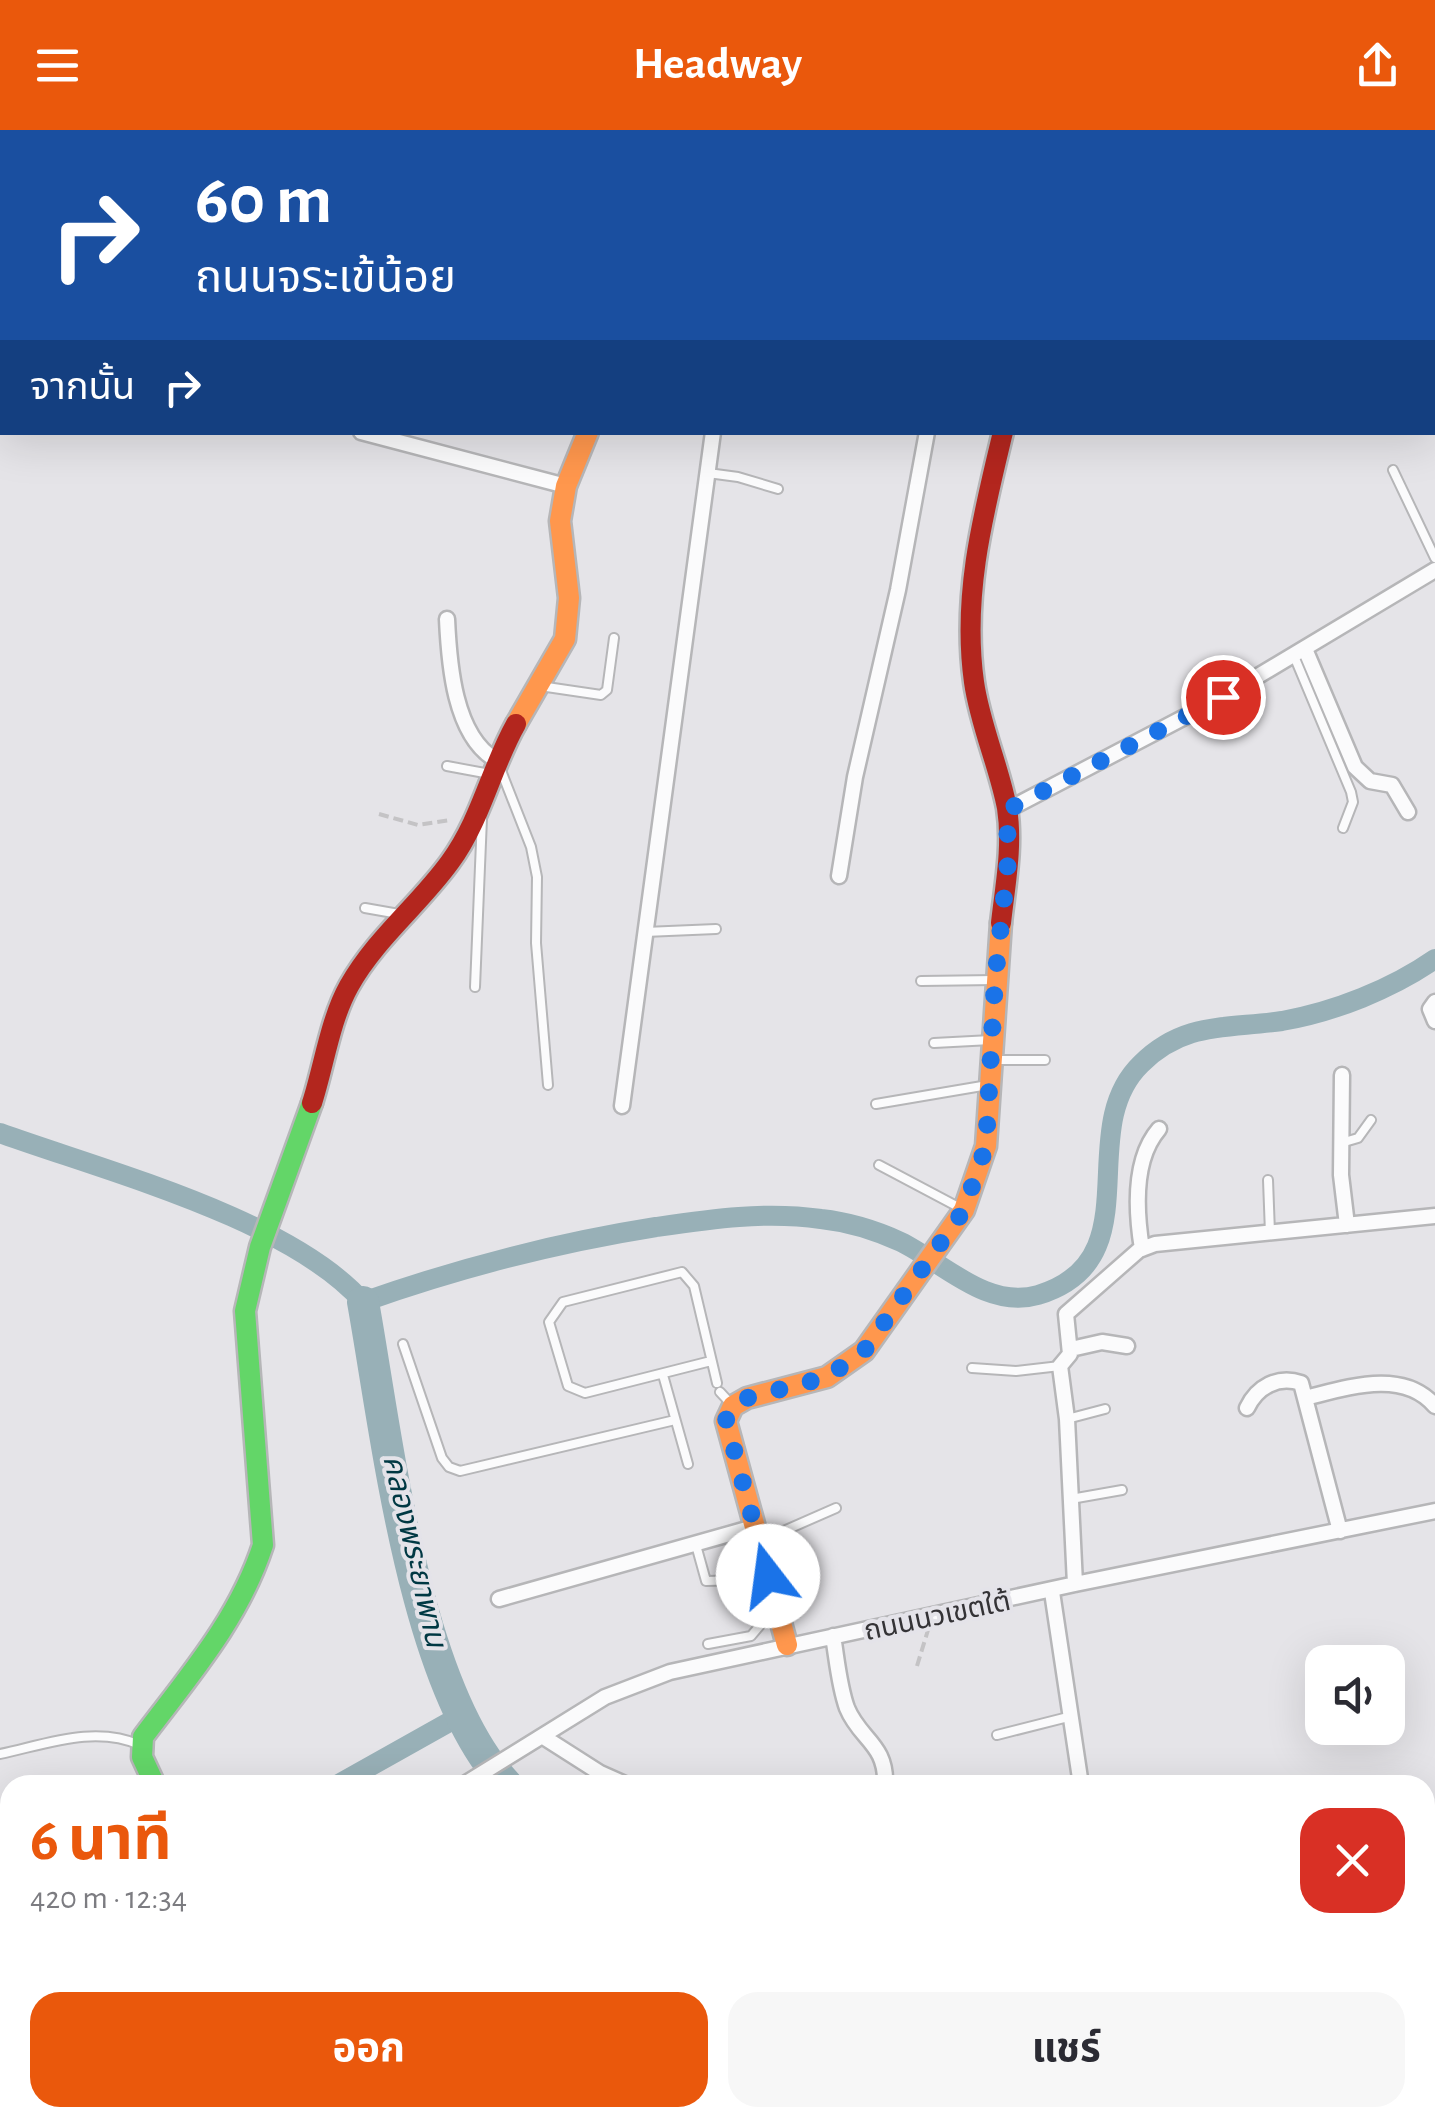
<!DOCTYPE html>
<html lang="th">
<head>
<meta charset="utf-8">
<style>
	body { margin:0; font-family:"Alegreya Sans","Noto Sans Thai",sans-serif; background:#f7f7f7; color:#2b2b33; height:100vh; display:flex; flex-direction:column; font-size:38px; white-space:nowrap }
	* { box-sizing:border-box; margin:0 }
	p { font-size:32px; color:#7c7c81 }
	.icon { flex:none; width:55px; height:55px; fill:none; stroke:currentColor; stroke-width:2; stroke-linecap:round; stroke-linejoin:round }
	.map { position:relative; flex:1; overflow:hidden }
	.sheet { position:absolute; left:0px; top:1645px; width:1435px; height:352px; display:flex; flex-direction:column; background:#fff; border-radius:30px 30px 0 0; box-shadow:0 10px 40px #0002 }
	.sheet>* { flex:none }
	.banner { position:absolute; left:0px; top:0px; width:1435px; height:305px; box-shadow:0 10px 40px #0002; background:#1a4fa0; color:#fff; overflow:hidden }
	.fabs { position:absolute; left:1305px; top:1515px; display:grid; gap:20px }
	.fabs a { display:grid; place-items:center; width:100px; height:100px; border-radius:20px; background:#fff; box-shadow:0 10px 40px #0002; font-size:50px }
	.pin { position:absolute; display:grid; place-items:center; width:85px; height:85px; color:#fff; margin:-42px; border:5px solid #fff; border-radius:50%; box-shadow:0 2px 10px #0007 }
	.me { position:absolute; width:110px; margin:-55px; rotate:345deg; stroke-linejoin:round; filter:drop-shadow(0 0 8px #0008) }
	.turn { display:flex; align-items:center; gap:35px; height:210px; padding:0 30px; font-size:45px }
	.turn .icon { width:130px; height:130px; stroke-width:2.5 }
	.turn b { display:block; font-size:70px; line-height:85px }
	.then { display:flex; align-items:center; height:95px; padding:0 30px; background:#0003; gap:20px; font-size:38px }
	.round { display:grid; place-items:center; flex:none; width:105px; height:105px; border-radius:30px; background:#f7f7f7 }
	.head { display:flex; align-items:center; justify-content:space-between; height:170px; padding:0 30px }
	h1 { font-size:60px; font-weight:700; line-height:75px; color:#ea580c }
	.action { display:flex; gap:20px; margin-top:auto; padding:20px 30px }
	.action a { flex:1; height:115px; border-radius:30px; background:#ea580c; color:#fff; font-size:40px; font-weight:700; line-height:115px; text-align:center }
	.action a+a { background:#f7f7f7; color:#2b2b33 }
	header { display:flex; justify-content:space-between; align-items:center; height:130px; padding:0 30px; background:#ea580c; color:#fff; font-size:45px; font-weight:700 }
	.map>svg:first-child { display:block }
	.education { fill:#e4dbe7 }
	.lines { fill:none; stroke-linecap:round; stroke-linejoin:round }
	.canal { stroke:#98b0b7; stroke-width:20 }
	.river { stroke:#98b0b7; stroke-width:32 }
	.lane-casing { stroke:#b6b6b8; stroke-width:12 }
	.street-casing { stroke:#b6b6b8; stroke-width:19 }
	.fast-casing { stroke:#b6b6b8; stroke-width:25 }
	.slow-casing { stroke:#b6b6b8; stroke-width:25 }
	.jam-casing { stroke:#b6b6b8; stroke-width:25 }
	.path { stroke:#c4c3c5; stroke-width:4; stroke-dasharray:10 5; stroke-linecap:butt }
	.lane { stroke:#fbfbfc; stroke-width:8 }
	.street { stroke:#fbfbfc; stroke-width:14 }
	.fast { stroke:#63d668; stroke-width:20 }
	.slow { stroke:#ff974d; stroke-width:20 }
	.jam { stroke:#b3261e; stroke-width:20 }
	.route { stroke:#1a73e8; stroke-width:18; stroke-dasharray:0 32.4 }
	.labels { text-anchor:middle; stroke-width:8; stroke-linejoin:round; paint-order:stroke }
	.street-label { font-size:28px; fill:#343336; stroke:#e4e3e9 }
	.water-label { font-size:30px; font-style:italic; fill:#003843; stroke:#e4e3e9 }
</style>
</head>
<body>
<header><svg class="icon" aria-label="menu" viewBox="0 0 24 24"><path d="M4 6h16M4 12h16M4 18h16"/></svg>Headway<svg class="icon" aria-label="share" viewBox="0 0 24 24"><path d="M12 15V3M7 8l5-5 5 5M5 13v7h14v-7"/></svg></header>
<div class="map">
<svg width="1435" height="1996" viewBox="0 0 1435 1996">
	<rect width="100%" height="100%" fill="#e5e4e8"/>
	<path class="education" d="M197,1988H684L686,1996H199Z"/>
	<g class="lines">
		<path class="canal" d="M0,1003C105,1041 290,1089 363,1172C459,1138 555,1113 656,1097C711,1089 765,1081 821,1089C849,1092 875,1100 901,1112C942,1132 987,1180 1038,1165C1154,1130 1072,1001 1141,934C1184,891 1228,899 1282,891C1334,882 1392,859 1435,829
			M337,1655L460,1586
			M0,1811L10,1809"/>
		<path class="river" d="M363,1172C387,1305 414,1558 507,1655
			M916,1988L917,1996"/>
		<defs>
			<path id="lane" d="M1393,340L1435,428
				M708,343L738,347L778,359
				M1294,526L1351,662L1353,672L1343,698
				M540,556L601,565L607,560L614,508
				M447,636L490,644
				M500,638L531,717L537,747L536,813L548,955
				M365,778L399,784
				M645,802L716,799
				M921,851L995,850
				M475,857L482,688
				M934,913L991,910
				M995,930H1045
				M876,974L988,955
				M1341,1013L1358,1008L1371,990
				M879,1035L964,1080
				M1268,1050L1270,1103
				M403,1214L442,1328L449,1337L460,1341L675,1290
				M711,1231L585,1263L568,1256L549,1192L563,1172L682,1142L694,1156L717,1253
				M972,1238L1016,1241L1060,1236
				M663,1245L688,1334
				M720,1262L733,1276
				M1067,1289L1105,1279
				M1071,1369L1122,1360
				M763,1410L836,1378
				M696,1415L706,1451L745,1450L761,1494L751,1506L708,1514
				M997,1605L1072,1586
				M0,1624C47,1614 95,1595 140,1615
				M0,1873L10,1904
				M0,1988L10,1982
				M397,1988L399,1996"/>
			<path id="street" d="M353,0L354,2
				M842,2L854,0
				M1059,2L1061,0
				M0,115L2,116
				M0,212L2,213
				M1432,234L1435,240
				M361,302L566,356
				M447,489C449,533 454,606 496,630
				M1305,519L1355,637L1370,651L1392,655L1408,682
				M1007,680L1223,567L1435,440
				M839,746L855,647L898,460L927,302
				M1435,872L1430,879L1435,891
				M1342,945L1341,1045L1347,1095
				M622,976L713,302
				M1142,1119C1136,1082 1133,1029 1159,999
				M1071,1219L1102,1212L1127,1216
				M1305,1268C1346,1258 1403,1238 1435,1276
				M1247,1278C1257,1257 1278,1245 1301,1253L1340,1401
				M1075,1454L1067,1289L1060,1236L1070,1224L1066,1184L1139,1120L1155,1114L1435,1086
				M1052,1462L1081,1655
				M499,1469L754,1397
				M833,1506C837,1530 839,1556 847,1578C860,1610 887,1614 885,1655
				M542,1606L600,1643L627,1655
				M463,1655L605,1567L670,1542L1075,1454L1435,1381
				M0,1914L10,1911
				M1004,1988L1007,1996
				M1173,1988L1177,1996"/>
			<path id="fast" d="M155,1655L142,1627L143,1607C189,1546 239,1489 263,1415L245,1181L260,1117L312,973"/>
			<path id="slow" d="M516,594L565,509L569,468L560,391L566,356L588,302
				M787,1515L726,1291L733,1276L747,1268L827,1247L864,1221L964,1080L986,1016L1001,793"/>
			<path id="jam" d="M1001,793C1005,756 1013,716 1007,678C999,636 980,595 974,552C962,466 983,385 1003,302
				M312,973C324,936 330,890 349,856C376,808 419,775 450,732C481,690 491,638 516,594"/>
		</defs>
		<use href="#lane" class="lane-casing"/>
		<use href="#street" class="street-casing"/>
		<use href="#fast" class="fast-casing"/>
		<use href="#slow" class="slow-casing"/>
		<use href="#jam" class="jam-casing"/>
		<path class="path" d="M379,684L418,695L451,690
			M917,1536L928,1500"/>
		<use href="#lane" class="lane"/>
		<use href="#street" class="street"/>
		<use href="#fast" class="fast"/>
		<use href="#slow" class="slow"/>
		<use href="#jam" class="jam"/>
	</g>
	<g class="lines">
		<path class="route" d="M768,1446L726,1290L733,1276L747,1268L827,1247L864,1221L964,1080L986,1016L995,850L1008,732L1007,680L1223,567"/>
	</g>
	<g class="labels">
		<g class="street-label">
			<text transform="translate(937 1485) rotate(-12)" y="10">ถนนนวเขตใต้</text>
		</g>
		<g class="water-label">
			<text transform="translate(415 1421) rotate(77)" y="10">คลองพระยาพาน</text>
		</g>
	</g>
</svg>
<div class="fabs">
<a><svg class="icon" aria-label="sound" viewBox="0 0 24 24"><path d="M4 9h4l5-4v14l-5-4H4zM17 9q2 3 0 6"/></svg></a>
</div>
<div class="pin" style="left:1223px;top:567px;background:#d93025"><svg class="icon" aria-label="arrive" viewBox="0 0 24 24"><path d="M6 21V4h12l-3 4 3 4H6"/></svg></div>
<svg class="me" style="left:768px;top:1446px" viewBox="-20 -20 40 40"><circle r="19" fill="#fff"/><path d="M0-13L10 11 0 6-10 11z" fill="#1a73e8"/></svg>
<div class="banner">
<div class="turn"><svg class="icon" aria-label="right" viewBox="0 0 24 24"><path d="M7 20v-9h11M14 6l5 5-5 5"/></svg><div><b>60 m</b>ถนนจระเข้น้อย</div></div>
<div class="then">จากนั้น<svg class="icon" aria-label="right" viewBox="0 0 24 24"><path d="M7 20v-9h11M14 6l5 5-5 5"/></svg></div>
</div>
<section class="sheet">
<div class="head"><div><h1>6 นาที</h1><p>420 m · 12:34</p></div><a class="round" style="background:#d93025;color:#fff"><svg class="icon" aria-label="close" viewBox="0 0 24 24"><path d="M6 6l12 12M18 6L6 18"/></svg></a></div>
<div class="action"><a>ออก</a><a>แชร์</a></div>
</section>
</div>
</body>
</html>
